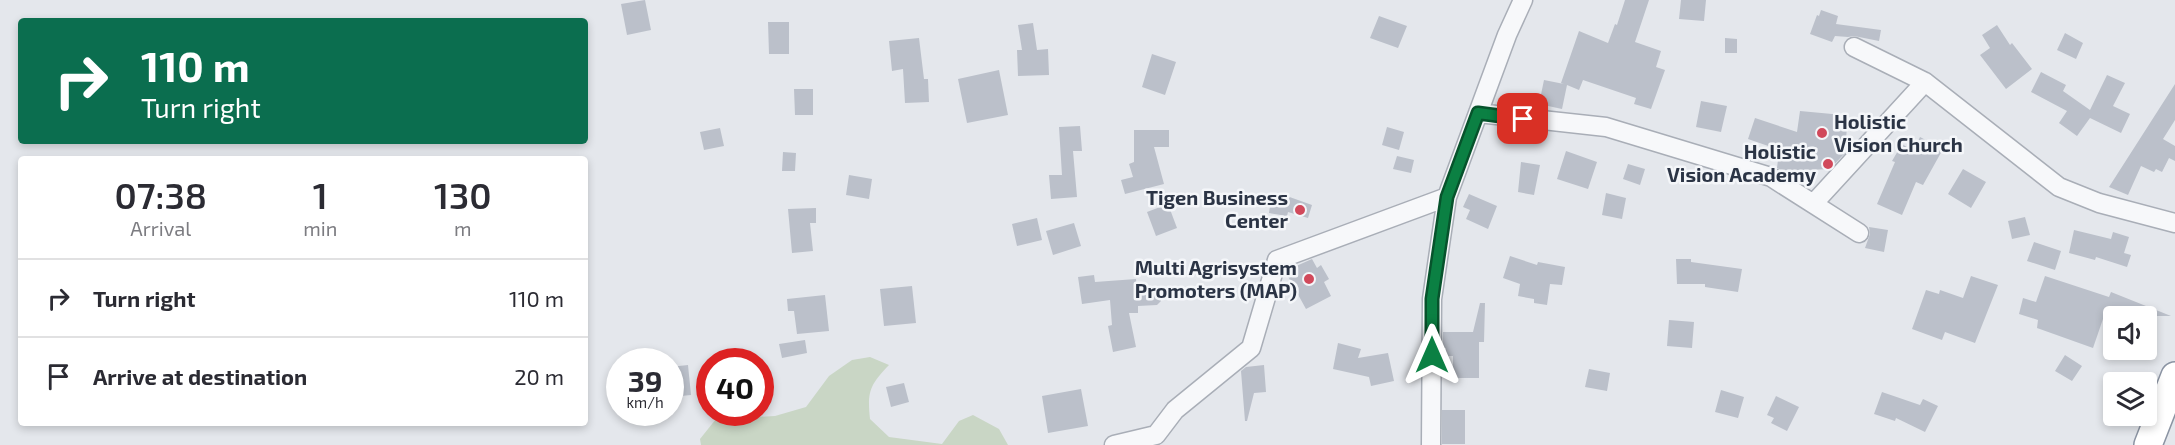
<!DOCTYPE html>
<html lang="en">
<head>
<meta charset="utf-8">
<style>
	body { margin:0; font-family:"Exo 2",sans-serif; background:#f7f7f7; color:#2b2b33; height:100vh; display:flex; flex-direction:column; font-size:22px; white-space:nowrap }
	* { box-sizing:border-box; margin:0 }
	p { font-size:20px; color:#7c7c81 }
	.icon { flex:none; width:33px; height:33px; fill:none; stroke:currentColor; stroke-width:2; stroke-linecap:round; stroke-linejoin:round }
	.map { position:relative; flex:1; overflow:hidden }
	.sheet { position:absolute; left:18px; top:156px; width:570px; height:270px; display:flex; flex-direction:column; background:#fff; border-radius:6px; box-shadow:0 3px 9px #0003 }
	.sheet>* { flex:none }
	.hud { position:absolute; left:18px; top:18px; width:570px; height:126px; border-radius:6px; box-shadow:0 3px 9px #0003; background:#0b6e4f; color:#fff; overflow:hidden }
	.buttons { position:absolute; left:2103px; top:306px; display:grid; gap:12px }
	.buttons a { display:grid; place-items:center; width:54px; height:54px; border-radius:6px; background:#fff; box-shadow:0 3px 9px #0003; font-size:30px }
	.speed { position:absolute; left:606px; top:348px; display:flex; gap:12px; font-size:30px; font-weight:700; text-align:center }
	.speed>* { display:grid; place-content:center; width:78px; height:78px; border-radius:50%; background:#fff; box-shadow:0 3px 9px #0003; line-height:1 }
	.speed small { font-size:15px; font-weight:400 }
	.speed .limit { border:9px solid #d22; background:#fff; color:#111 }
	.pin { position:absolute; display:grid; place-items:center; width:51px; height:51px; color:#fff; margin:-26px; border-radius:12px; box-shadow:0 3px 9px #0006 }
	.me { position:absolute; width:66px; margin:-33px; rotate:0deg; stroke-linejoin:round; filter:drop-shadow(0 0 4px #0008) }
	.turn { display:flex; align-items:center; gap:21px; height:126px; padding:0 24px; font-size:27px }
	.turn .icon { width:78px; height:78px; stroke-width:2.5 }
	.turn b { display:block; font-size:42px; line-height:51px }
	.eta { display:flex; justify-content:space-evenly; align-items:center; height:102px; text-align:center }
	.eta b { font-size:36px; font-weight:600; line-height:42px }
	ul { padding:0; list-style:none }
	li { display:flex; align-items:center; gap:18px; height:78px; padding:0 24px; border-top:2px solid #e1e1e2 }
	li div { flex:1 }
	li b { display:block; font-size:22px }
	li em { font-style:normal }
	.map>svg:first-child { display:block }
	.green { fill:#c9d6c5 }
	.building { fill:#bbc0ca }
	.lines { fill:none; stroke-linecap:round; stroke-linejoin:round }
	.minor-casing { stroke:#a9aeb7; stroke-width:21 }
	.highway-casing { stroke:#8b94a3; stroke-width:30 }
	.minor { stroke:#f7f8fa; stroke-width:18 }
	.highway { stroke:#fff; stroke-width:27 }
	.route-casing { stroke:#07532c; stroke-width:15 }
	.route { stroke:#0b8043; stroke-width:10 }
	.poi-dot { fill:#d1495b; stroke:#f4f6f9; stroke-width:2 }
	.labels { text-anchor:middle; stroke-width:5; stroke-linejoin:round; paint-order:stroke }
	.poi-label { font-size:20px; font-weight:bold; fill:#2b3445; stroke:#f4f6f9; text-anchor:end }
</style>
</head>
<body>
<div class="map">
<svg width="2175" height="445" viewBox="0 0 2175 445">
	<rect width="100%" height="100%" fill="#e4e7ec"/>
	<path class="green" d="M870,357L889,365C870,385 867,391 870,419L889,437L942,444L959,421L973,415L999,429L1008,445H701L700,439L716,419L775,416L806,407L829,376L852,360Z"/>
	<path class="building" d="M645,0L651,30L627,35L621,4Z
		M1625,0H1649L1635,42L1661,51L1656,67L1665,70L1651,109L1634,104L1636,98L1583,80L1579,90L1567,85L1562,109L1539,104L1544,80L1564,84L1561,83L1579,31L1608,43L1615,24L1617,25Z
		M1681,0H1706L1704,21L1679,19Z
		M1821,10L1838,16L1836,24L1881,30L1879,41L1854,36L1848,37L1835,36L1832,42L1810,34L1817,15L1819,16Z
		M1379,16L1407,26L1398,48L1370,38Z
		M768,22H789V54H769Z
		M1033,23L1037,50L1048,49L1049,75L1018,76L1017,50H1022L1018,25Z
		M1997,25L2010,45L2012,43L2032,69L2006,89L1980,55L1990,48L1982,35Z
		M2065,33L2083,43L2076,59L2057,50Z
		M919,38L924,79H928L929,102L905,103L903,69L892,71L889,41Z
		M1725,38L1737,39V53H1725Z
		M1152,54L1176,62L1165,95L1142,87Z
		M999,70L1008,115L967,123L958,79Z
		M2041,72L2066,85L2063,91L2090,110L2107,75L2125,83L2113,106L2130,114L2121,133L2090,118L2077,136L2059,123L2067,111L2031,92Z
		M2175,84V120L2163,139L2175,146V161L2169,158L2162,172L2156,169L2154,172L2141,166L2128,195L2109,187Z
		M794,89H813V115H795Z
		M1701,101L1727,106L1721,132L1696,127Z
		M1800,111L1843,115L1842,125L1847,126L1845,153L1830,169L1783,171L1777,168L1779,151L1777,149L1748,139L1755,118L1797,132Z
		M1080,126L1082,151H1073L1077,197L1051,199L1049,175H1062L1059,127Z
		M1387,127L1404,132L1399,150L1382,145Z
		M720,128L724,146L704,150L700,132Z
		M1134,130H1169V147H1154L1164,184L1125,194L1121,180L1133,177L1129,164L1134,162Z
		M1920,137L1943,149L1923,185L1916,182L1902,215L1877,204L1895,162L1892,161L1902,144L1913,151Z
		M1566,151L1597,162L1588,189L1557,179Z
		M783,152L796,153L795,171H782Z
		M1397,156L1414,160L1411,173L1393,169Z
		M1521,162L1540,165L1534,195L1518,192Z
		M1628,164L1645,169L1640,185L1623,179Z
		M1963,169L1986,182L1971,208L1948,194Z
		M849,175L872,179L869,199L846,195Z
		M1259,193L1283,198L1284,195L1312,205L1308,218L1288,212L1287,216L1269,213L1270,206L1257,201Z
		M1606,193L1626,198L1622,219L1602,215Z
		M1469,194L1497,206L1488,229L1466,219L1470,210L1463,207Z
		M1168,204L1177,228L1156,236L1147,212Z
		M816,208V223H810L813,251L792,253L788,209Z
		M2025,217L2030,235L2012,239L2008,221Z
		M1037,218L1042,240L1017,246L1012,224Z
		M1074,223L1081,246L1053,255L1046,231Z
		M1869,227L1888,230L1884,252L1865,248L1870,234Z
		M2074,230L2111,239L2113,232L2129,237L2124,253L2131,255L2127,267L2096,257L2095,260L2069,253Z
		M2034,242L2061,251L2055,270L2027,261Z
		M1510,256L1537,265L1538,262L1565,267L1562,285L1550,284L1547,305L1534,303V299L1518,296L1520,284L1503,278Z
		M1312,259L1317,268L1321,265L1329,279L1324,282L1331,296L1306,309L1285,271Z
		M1676,259H1691V262L1742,269L1738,292L1705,287V284H1677Z
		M1094,275L1095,282L1136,279L1137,293L1156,292L1160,296L1161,301L1157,305L1138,306V313H1129L1136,347L1113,352L1108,326L1112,325L1110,300L1082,304L1078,277Z
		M1971,276L1998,285L1975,343L1945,332L1942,340L1912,329L1926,290L1939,294L1940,290L1963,298Z
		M2045,276L2109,297L2111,292L2171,316H2104L2093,348L2037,328L2038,320L2019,314L2023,298L2036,302Z
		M912,286L916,323L884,326L880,289Z
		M825,295L829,331L797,334L794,311H788L787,299Z
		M1480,303H1485L1484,342H1479V378H1453V356H1446V348H1443V332H1473Z
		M1669,320L1694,322L1692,348L1667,346Z
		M805,340L807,353L782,358L779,344Z
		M1338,343L1361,349L1358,358L1388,353L1394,381L1371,386L1369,377L1333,369Z
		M2065,355L2082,366L2072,381L2055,371Z
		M688,365L691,395L670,397V367Z
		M1264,365L1266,392L1254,393L1247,421H1245L1241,371L1246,367Z
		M1589,369L1610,373L1607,391L1585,387Z
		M904,383L909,402L891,407L886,387Z
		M1081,389L1088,426L1048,433L1042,396Z
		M1721,390L1744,397L1738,418L1715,412Z
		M1882,392L1920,405L1923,399L1938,406L1925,432L1896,418L1895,421L1874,414Z
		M1776,396L1799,407L1787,431L1771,423L1774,418L1767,415Z
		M1442,410H1465V444H1442Z"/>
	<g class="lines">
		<defs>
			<path id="minor" d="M1854,47L1925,82L2059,187L2099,203L2175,223
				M1478,113L1606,127L1771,177L1859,233
				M1814,203L1925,82
				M1114,445L1156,435L1175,410L1251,348L1277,260L1447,197
				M1431,445L1432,299L1447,197L1507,35L1523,0"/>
			<path id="highway" d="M2148,445L2175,376"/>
		</defs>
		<use href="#minor" class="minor-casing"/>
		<use href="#highway" class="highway-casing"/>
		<use href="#minor" class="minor"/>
		<use href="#highway" class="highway"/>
	</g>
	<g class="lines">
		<defs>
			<path id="route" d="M1432,355V299L1447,197L1478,113L1523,119"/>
		</defs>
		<use href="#route" class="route-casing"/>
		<use href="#route" class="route"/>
	</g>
	<g class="poi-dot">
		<circle cx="1822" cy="133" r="6"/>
		<circle cx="1828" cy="164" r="6"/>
		<circle cx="1300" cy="210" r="6"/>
		<circle cx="1309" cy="279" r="6"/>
	</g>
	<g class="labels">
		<g class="poi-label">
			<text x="1834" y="129" text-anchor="start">Holistic<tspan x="1834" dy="23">Vision Church</tspan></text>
			<text x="1816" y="159">Holistic<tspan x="1816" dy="23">Vision Academy</tspan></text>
			<text x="1288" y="205">Tigen Business<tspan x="1288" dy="23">Center</tspan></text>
			<text x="1297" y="275">Multi Agrisystem<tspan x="1297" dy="23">Promoters (MAP)</tspan></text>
		</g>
	</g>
</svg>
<div class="buttons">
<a><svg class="icon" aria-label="sound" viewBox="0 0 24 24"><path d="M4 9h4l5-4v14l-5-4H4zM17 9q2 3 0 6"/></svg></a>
<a><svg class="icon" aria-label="layers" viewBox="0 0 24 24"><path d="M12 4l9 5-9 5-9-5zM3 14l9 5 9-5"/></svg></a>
</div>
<div class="speed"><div>39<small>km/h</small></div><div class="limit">40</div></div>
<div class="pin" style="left:1523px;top:119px;background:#d93025"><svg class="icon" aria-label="arrive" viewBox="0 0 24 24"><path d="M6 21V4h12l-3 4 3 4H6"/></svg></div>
<svg class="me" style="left:1432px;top:355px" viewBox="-20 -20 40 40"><path d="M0-17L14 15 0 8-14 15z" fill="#0b8043" stroke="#fff" stroke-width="4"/></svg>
<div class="hud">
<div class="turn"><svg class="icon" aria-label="right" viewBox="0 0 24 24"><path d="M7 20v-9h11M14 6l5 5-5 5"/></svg><div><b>110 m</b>Turn right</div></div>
</div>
<section class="sheet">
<div class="eta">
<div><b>07:38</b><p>Arrival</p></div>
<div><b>1</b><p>min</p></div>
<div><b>130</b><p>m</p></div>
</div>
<ul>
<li><svg class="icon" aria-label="right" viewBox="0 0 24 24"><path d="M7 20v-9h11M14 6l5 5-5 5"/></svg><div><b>Turn right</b></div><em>110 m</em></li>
<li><svg class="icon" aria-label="arrive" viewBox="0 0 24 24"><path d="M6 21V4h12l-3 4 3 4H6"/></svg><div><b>Arrive at destination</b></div><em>20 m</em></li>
</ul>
</section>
</div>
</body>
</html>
